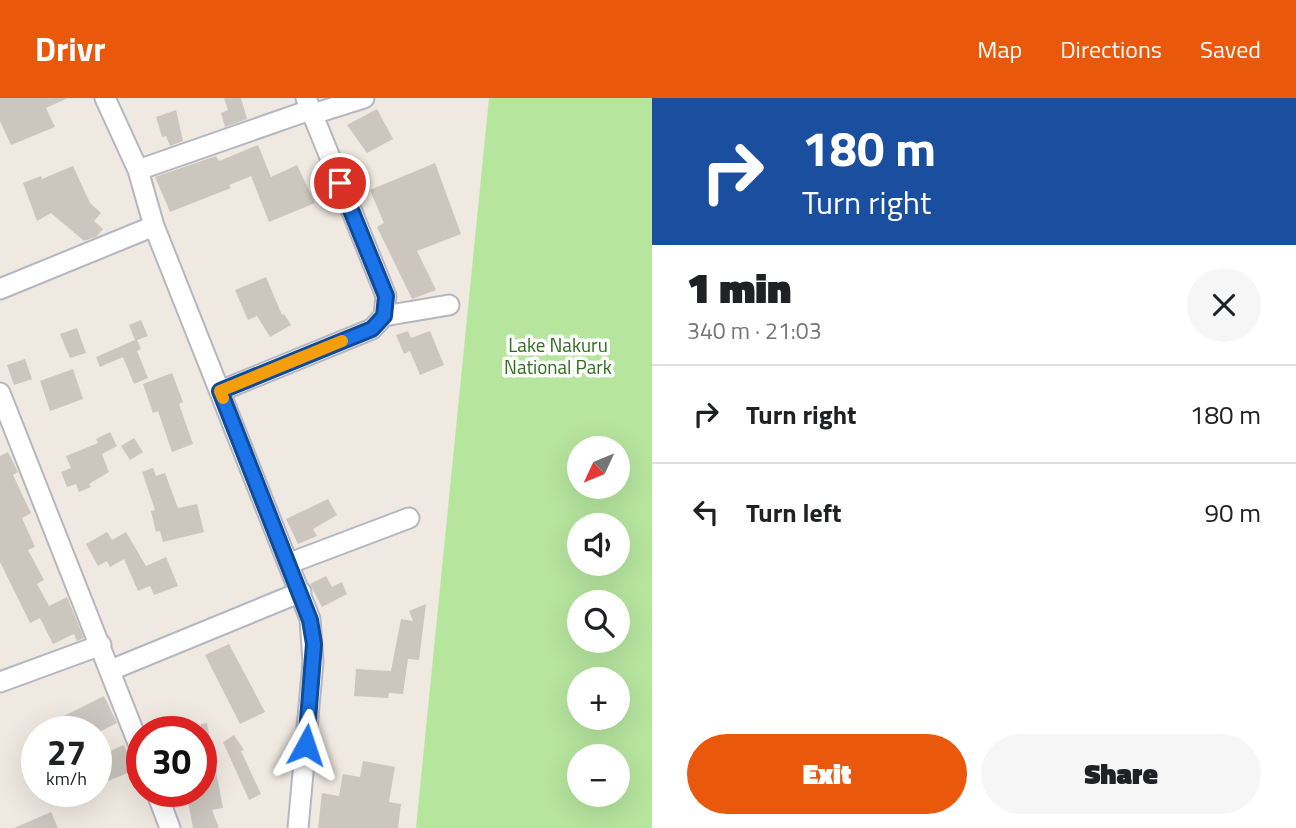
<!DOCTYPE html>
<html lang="en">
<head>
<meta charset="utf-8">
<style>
	body { margin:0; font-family:"Titillium Web",sans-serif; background:#f6f6f6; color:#202124; height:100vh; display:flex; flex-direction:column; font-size:26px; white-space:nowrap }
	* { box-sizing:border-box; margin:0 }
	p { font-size:23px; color:#757577 }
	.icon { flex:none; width:38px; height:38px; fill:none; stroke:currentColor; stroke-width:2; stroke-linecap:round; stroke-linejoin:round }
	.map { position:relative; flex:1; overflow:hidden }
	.drawer { display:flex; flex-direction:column; background:#fff; width:644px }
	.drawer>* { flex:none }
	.banner { background:#1a4fa0; color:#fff; overflow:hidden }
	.needle { width:46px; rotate:226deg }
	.controls { position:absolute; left:567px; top:338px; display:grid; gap:14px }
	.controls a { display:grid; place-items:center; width:63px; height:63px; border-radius:50%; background:#fff; box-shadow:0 7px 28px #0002; font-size:35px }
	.speed { position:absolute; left:21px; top:618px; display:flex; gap:14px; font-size:35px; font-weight:700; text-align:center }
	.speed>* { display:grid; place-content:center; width:91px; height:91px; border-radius:50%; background:#fff; box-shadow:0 7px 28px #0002; line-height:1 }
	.speed small { font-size:18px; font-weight:400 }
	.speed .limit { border:10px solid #d22; background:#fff; color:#111 }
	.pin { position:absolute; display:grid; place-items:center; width:60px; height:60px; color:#fff; margin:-30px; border:4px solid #fff; border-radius:50%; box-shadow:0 2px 7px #0007 }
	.me { position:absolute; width:77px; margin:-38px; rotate:5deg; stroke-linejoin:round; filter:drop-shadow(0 0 5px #0008) }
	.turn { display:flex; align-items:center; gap:24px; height:147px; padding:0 35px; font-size:32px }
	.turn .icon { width:91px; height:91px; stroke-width:2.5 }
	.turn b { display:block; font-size:49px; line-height:60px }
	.round { display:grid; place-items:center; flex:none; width:74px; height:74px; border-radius:37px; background:#f6f6f6 }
	.headline { display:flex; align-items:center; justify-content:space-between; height:119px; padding:0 35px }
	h1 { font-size:42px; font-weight:800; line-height:52px }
	.cta { display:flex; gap:14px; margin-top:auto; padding:14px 35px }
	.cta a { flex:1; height:80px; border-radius:42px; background:#ea580c; color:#fff; font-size:28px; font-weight:800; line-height:80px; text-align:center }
	.cta a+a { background:#f6f6f6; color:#202124 }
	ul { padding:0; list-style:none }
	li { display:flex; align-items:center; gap:21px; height:98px; padding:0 35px; border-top:2px solid #e0e0e0 }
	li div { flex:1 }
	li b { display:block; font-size:26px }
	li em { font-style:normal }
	header { display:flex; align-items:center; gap:42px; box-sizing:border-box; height:98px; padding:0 35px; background:#ea580c; color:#fff }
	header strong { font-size:33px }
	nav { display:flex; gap:38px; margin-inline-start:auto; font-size:24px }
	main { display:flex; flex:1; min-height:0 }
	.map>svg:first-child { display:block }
	.green { fill:#b6e59e; fill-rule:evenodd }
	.building { fill:#cbc7bf }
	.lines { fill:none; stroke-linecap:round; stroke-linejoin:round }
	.minor-casing { stroke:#b4b7c1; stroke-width:23 }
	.minor { stroke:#fff; stroke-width:19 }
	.route-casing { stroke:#114b97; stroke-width:18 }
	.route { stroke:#1a73e8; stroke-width:12 }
	.slow { stroke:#f59e0b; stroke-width:12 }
	.labels { text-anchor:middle; stroke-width:7; stroke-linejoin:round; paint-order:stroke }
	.park-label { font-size:19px; fill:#2c6e1b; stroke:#fff }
</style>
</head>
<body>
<header>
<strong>Drivr</strong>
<nav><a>Map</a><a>Directions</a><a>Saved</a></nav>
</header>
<main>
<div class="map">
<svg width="652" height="730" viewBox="0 0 652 730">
	<rect width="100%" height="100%" fill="#efe9e1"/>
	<path class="green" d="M489,0H652V730H416ZM579,350H618V388H579ZM579,427H618V466H579ZM579,504H618V542H579ZM579,581H618V620H579ZM579,658H618V696H579Z"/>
	<path class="building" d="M0,0H68L46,10L55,29L11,47L0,23Z
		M224,0H241L247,21L225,29L221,15L228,12Z
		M377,11L393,41L367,55L347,27Z
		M176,12L183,43L170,48L166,38L162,39L156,19Z
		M258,47L271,79L297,67L315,105L269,124L251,78L229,87L231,90L170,114L155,79L216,58L219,63Z
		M435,65L461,136L417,153L436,192L412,201L377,129L384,125L370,92Z
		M73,68L90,105L101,115L94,123L103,131L96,139L84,143L51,115L37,123L23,85L41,78L42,81Z
		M266,179L282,217L284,216L291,227L270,239L257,218L248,222L235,192Z
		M141,222L148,238L137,242L141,251L137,253L148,280L134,286L123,259L100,269L96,259L135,242L129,227Z
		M77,230L86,255L70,260L60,236Z
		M408,233L411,240L430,233L444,267L420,277L410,253L404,256L396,237Z
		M25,261L32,281L14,287L7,267Z
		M73,271L83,301L50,313L40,283Z
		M172,275L183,304L179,306L193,346L172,354L158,313L153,315L143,286Z
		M110,334L117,348L102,356L109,374L89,386L91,389L79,394L76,386L67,389L61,374L71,370L66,358L98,345L96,341Z
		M134,340L143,354L130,362L121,348Z
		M8,354L18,374L13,377L31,415L22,420L35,449L28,452L44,482L37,486L49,508L67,499L84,540L77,543L74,536L53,546L40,520L30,525L0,464V358Z
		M153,370L156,378L165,375L178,410L197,406L204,434L163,444L160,433L156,434L151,413L155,412L142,374Z
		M328,401L337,417L313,431L317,438L298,446L286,421Z
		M107,434L112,442L126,434L146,468L166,459L178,488L154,497L150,488L138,493L124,461L110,469L107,463L98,468L86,446Z
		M326,478L332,489L342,484L347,496L322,509L310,486Z
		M426,506L419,562L408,561L403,596L389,595L388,600L354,598L356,571L391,573L401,521L413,523L409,513Z
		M229,546L265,614L240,626L205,557Z
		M104,598L117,625L99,634H32Z
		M207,625L223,710L212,712L219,730H193L186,693H201V626Z
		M234,637L244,652L241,653L261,696L249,702L223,644Z
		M124,647L135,672L96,688V659Z
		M363,663L395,669L389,704L401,706L398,730H318L322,695L339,698L343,676L360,679Z
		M51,714L58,730H14Z"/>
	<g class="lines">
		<defs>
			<path id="minor" d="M105,0L138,72L154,128L310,521L313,564L298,730
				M313,16L364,0
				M138,72L310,12
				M0,191L154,128
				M384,218L449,207
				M220,293L372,231L384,218L386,198L306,0
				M0,295L142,655
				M290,465L409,420
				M111,572L301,494
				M0,584L101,547
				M156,693L170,730"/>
		</defs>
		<use href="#minor" class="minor-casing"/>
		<use href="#minor" class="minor"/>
	</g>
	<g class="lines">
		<defs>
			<path id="route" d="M306,647L314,546L310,522L220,293L372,231L384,218L386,198L340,85"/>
		</defs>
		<use href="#route" class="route-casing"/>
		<use href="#route" class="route"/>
		<path class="slow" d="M223,300L220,293L342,243"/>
	</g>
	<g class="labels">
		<g class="park-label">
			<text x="558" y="254">Lake Nakuru<tspan x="558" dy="22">National Park</tspan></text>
		</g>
	</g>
</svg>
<div class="controls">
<a><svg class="needle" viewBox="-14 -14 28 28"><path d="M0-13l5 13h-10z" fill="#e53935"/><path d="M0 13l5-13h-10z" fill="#757577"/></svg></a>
<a><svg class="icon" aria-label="sound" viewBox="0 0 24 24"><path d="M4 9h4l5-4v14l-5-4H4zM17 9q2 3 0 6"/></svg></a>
<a><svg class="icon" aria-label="search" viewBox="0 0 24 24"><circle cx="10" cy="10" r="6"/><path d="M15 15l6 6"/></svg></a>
<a>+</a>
<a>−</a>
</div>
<div class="speed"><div>27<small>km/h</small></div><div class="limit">30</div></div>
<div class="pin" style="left:340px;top:85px;background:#d93025"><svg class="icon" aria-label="arrive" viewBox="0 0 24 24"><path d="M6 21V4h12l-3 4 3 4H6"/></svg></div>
<svg class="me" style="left:306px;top:647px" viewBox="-20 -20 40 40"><path d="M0-17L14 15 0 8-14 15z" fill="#1a73e8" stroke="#fff" stroke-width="4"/></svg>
</div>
<section class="drawer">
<div class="banner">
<div class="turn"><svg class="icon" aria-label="right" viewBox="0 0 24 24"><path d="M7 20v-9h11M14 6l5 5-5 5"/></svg><div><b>180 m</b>Turn right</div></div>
</div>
<div class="headline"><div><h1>1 min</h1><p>340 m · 21:03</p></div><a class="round"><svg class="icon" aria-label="close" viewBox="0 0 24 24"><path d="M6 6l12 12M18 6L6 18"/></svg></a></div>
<ul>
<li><svg class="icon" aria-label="right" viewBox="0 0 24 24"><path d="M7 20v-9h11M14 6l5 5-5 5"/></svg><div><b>Turn right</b></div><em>180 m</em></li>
<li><svg class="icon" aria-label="left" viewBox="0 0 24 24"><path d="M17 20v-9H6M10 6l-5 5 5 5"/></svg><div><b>Turn left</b></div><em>90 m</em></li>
</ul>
<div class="cta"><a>Exit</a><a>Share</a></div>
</section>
</main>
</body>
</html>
